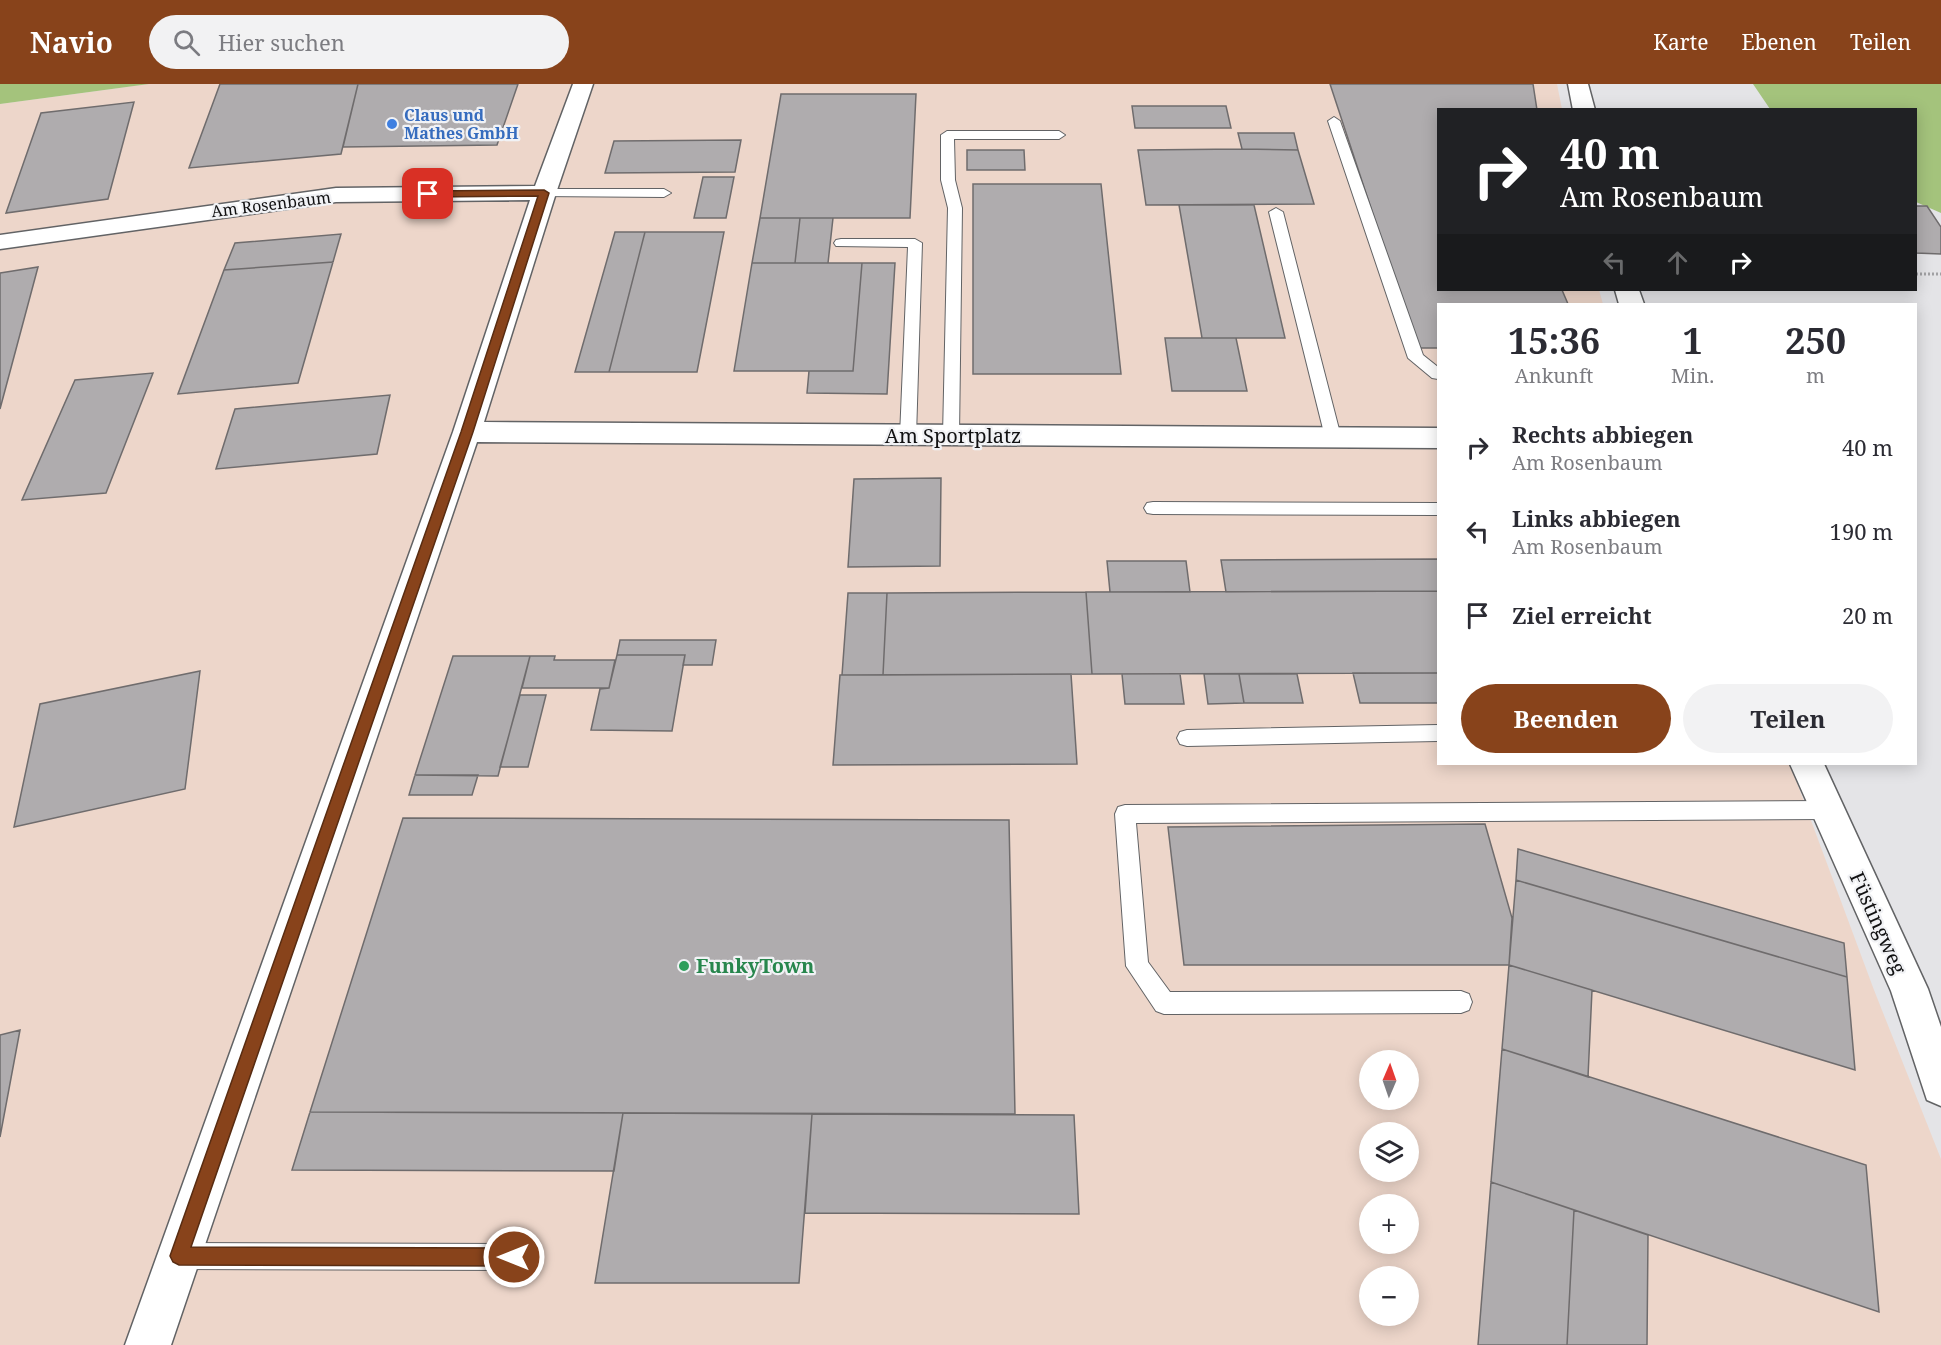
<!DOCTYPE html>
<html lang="de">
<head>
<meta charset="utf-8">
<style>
	body { margin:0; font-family:"Noto Serif",serif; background:#f2f2f3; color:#2b2b33; height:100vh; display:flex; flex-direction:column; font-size:22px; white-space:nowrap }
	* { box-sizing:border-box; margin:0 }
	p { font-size:20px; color:#7c7c81 }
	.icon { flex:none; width:33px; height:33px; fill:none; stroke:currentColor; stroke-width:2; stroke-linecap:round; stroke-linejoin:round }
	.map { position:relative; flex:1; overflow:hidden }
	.details { position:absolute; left:1437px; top:219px; width:480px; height:462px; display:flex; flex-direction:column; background:#fff; border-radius:0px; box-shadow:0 3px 15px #0003 }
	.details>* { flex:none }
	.top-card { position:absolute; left:1437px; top:24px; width:480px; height:183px; border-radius:0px; box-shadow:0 3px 15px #0003; background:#202124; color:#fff; overflow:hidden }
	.needle { width:39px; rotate:2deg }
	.controls { position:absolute; left:1359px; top:966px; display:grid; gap:12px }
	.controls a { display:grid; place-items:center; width:60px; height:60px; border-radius:50%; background:#fff; box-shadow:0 3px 15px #0003; font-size:30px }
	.pin { position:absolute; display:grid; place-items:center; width:51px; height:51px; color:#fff; margin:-26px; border-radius:12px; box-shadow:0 3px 9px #0006 }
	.me { position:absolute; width:66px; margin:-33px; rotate:270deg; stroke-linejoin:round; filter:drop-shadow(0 0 4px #0008) }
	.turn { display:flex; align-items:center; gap:21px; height:126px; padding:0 24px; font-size:27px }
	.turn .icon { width:78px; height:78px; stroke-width:2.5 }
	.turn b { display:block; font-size:42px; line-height:51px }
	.lanes { display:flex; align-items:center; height:57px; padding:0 24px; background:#0003; justify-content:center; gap:30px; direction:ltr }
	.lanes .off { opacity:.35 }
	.eta { display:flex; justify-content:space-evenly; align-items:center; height:102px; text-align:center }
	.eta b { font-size:36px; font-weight:700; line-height:42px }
	.primary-button { display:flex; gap:12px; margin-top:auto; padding:12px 24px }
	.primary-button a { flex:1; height:69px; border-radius:36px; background:#88431b; color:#fff; font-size:24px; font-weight:700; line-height:69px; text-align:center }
	.primary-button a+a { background:#f2f2f3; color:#2b2b33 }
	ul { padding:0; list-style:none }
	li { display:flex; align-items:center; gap:18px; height:84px; padding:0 24px }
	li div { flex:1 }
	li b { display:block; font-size:22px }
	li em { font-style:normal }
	header { display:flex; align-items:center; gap:36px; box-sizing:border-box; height:84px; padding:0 30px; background:#88431b; color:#fff }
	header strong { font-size:28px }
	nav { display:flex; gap:33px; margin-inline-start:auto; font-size:21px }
	.search { width:420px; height:54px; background:#f2f2f3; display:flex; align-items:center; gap:15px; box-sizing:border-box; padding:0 21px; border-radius:33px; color:#7c7c81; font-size:22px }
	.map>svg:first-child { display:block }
	.industrial { fill:#edd6ca; fill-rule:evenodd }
	.green { fill:#a4c37c }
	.building { fill:#afacae; stroke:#6f6c6d; stroke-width:1.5 }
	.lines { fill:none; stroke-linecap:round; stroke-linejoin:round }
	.service-casing { stroke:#626365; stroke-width:2 }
	.minor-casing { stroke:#626365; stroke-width:3 }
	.path { stroke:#a1a1a4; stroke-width:3; stroke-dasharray:2 2; stroke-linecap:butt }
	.service { fill:#fff; fill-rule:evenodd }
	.minor { fill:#fff; fill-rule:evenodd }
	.route { fill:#88431b; stroke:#582c12; stroke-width:1.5 }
	.shop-dot { fill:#3f7fe0; stroke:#f1f2f5; stroke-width:2 }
	.leisure-dot { fill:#2e9e5b; stroke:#f1f2f5; stroke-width:2 }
	.labels { text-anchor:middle; stroke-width:4.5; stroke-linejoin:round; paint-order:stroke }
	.far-shop-label { font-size:16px; font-weight:bold; fill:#366cbe; stroke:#f1f2f5; text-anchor:start }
	.far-street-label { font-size:16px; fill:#111112; stroke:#f1f2f5 }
	.street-label { font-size:20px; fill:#111112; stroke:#f1f2f5 }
	.leisure-label { font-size:20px; font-weight:bold; fill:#27864d; stroke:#f1f2f5; text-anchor:start }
</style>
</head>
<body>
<header>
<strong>Navio</strong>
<div class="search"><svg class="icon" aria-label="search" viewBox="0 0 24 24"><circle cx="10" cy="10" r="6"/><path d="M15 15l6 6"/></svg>Hier suchen</div>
<nav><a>Karte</a><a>Ebenen</a><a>Teilen</a></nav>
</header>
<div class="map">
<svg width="1941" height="1261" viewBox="0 0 1941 1261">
	<rect width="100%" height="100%" fill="#e4e4e7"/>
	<path class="industrial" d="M149,0H1557L1562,25L1438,26V206H1599L1603,220H1438V680H1790L1874,906L1941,1075V1261H0V20ZM1370,976H1408V1016H1370ZM1370,1048H1408V1088H1370ZM1370,1120H1408V1160H1370ZM1370,1192H1408V1232H1370Z"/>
	<path class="green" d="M0,0H149L0,20Z
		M1753,0H1941V129L1916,118V26L1770,25Z"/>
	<path class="building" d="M220,0H358L341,70L189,84Z
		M358,0H518L497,61L343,63Z
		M1330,0H1533L1537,26H1438V206H1562L1568,220H1438V264H1417Z
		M781,10H916L910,134H760Z
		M134,18L108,115L6,129L41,29Z
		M1132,22H1226L1231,44H1135Z
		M1238,49H1294L1298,66L1242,65Z
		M741,56L735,88L605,89L614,57Z
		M1242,65L1298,66L1314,120L1146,121L1138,66Z
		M967,66H1024L1025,86H967Z
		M703,93H734L726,134H694Z
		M973,100H1101L1121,290H973Z
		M1179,121H1254L1285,254H1202Z
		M1916,122H1927L1941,143V170L1916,169Z
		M760,134H800L795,179H752Z
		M800,134H833L828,179H795Z
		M615,148H645L609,288H575Z
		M645,148H724L697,288H609Z
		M341,150L333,178L224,186L235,159Z
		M333,178L298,299L178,310L224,186Z
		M752,179H862L853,287H734Z
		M862,179H895L887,310L807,309L809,287H853Z
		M38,183L0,325V189Z
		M1165,254H1236L1247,307H1172Z
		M153,289L106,409L22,416L75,296Z
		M390,311L377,370L216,385L235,325Z
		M941,394L940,482L848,483L854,395Z
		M1438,475V507L1226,508L1221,476Z
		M1107,477H1186L1190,508H1110Z
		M1438,507V589L1092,590L1086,508Z
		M1086,508L1092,590L883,591L887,509Z
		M848,509H887L883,591H842Z
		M620,556H716L712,581H683L685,571H617Z
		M617,571H685L672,647L591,646L600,605L609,604Z
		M453,572H530L498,692L415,691Z
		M530,572H555L554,576H615L609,604H522Z
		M200,587L185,705L14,743L40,620Z
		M1353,589H1438V619H1360Z
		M1071,590L1077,680L833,681L840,591Z
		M1122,590H1180L1184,620H1125Z
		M1204,590H1239L1244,619L1208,620Z
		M1239,590H1297L1303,619H1244Z
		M520,611H546L528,683H500Z
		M415,691H478L472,711H409Z
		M403,734L1009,736L1015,1030L310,1028Z
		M1485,740L1512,834L1509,881H1184L1168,743Z
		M1518,765L1844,859L1847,893L1516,796Z
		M1516,796L1847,893L1855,986L1509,881Z
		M1509,881L1592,906L1588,993L1502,965Z
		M20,946L0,1053V951Z
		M1502,965L1866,1081L1879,1228L1491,1098Z
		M310,1028L623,1029L614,1087L292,1086Z
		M623,1029L812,1030L799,1199H595Z
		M812,1030L1074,1031L1079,1130L805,1129Z
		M1491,1098L1574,1126L1567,1261H1478Z
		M1574,1126L1648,1151L1647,1261H1567Z"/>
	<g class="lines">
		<defs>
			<path id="service" d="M1334,33L1340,37L1423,271L1438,283V295L1432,294L1408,274L1328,37Z
				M947,47H1059L1065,51L1059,55H954L955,96L962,124L959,352L957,356H945L943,352L948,124L941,96V51Z
				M544,105H664L671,109L664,113L539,112L537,109Z
				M1276,124L1283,128L1341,353L1339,357H1327L1325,353L1269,128Z
				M841,155H915L922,159L916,352L914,356H902L900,352L908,163L836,162L834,159L836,156Z
				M1153,418L1438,419V431L1153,430L1147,429L1144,424L1147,419Z
				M1438,641V657L1187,662L1180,660L1177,654L1180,648L1187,646Z
				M1827,717L1834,719L1837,726L1834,733L1827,735L1136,739L1148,878L1170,908L1461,907L1469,910L1472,918L1469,926L1461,929L1164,930L1156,927L1126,882L1115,730L1118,723L1125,721Z
				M179,1159L514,1160L523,1164L527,1173L523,1182L514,1186L179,1185L170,1181L166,1172L170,1163Z"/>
			<path id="minor" d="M573,0H593L556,109L484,338L1438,344V364L477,358L171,1261H125L453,348L530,116L336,118L0,165V151L336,104L535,102Z
				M1568,0H1588L1595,26H1573Z
				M1615,206H1639L1644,220H1619Z
				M1790,680H1824L1928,905L1941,943V1022L1927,1016L1891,907Z"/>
		</defs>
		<use href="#service" class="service-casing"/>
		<use href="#minor" class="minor-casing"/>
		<path class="path" d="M1916,190H1941"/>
		<use href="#service" class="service"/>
		<use href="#minor" class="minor"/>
	</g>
	<path class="route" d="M544,106L549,109L473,348L191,1163L514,1164L521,1166L523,1173L521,1179L514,1182L179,1181L173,1178L170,1172L461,348L538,112L428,113L424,110L428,107Z"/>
	<circle class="shop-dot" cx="392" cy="40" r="6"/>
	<circle class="leisure-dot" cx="684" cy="882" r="6"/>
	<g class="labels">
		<g class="far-shop-label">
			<text x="404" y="37">Claus und<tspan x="404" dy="18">Mathes GmbH</tspan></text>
		</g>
		<g class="far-street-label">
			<text transform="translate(271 120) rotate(-7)" y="6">Am Rosenbaum</text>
		</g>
		<g class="street-label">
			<text x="953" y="359">Am Sportplatz</text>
			<text transform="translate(1878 839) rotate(66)" y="7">Füstingweg</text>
		</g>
		<g class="leisure-label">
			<text x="696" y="889">FunkyTown</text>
		</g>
	</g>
</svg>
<div class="controls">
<a><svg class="needle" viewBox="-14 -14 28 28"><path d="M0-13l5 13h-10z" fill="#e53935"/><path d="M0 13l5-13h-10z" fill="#7c7c81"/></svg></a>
<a><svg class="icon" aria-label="layers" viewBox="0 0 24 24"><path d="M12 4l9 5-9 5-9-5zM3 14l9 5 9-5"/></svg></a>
<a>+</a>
<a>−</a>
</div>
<div class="pin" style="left:428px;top:110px;background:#d93025"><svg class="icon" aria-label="arrive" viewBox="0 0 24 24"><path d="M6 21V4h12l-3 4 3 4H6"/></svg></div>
<svg class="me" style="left:514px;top:1173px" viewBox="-20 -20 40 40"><circle r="17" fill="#88431b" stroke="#fff" stroke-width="3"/><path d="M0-11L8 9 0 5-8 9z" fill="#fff"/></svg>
<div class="top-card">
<div class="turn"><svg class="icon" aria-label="right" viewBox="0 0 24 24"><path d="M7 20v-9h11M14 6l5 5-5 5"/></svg><div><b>40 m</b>Am Rosenbaum</div></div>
<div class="lanes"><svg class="icon off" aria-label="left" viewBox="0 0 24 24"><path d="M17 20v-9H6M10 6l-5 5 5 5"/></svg><svg class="icon off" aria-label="ahead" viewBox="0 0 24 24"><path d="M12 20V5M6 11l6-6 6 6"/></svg><svg class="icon" aria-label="right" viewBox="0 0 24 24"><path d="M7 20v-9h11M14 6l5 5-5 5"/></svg></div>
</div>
<section class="details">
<div class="eta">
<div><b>15:36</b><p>Ankunft</p></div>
<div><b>1</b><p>Min.</p></div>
<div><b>250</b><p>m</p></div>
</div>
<ul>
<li><svg class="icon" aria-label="right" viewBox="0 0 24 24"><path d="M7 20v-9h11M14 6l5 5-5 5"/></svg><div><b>Rechts abbiegen</b><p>Am Rosenbaum</p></div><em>40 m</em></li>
<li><svg class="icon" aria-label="left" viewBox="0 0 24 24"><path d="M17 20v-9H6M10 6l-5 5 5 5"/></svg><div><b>Links abbiegen</b><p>Am Rosenbaum</p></div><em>190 m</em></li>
<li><svg class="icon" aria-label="arrive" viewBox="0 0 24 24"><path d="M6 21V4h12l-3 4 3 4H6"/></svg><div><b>Ziel erreicht</b></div><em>20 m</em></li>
</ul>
<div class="primary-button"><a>Beenden</a><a>Teilen</a></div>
</section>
</div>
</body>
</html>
